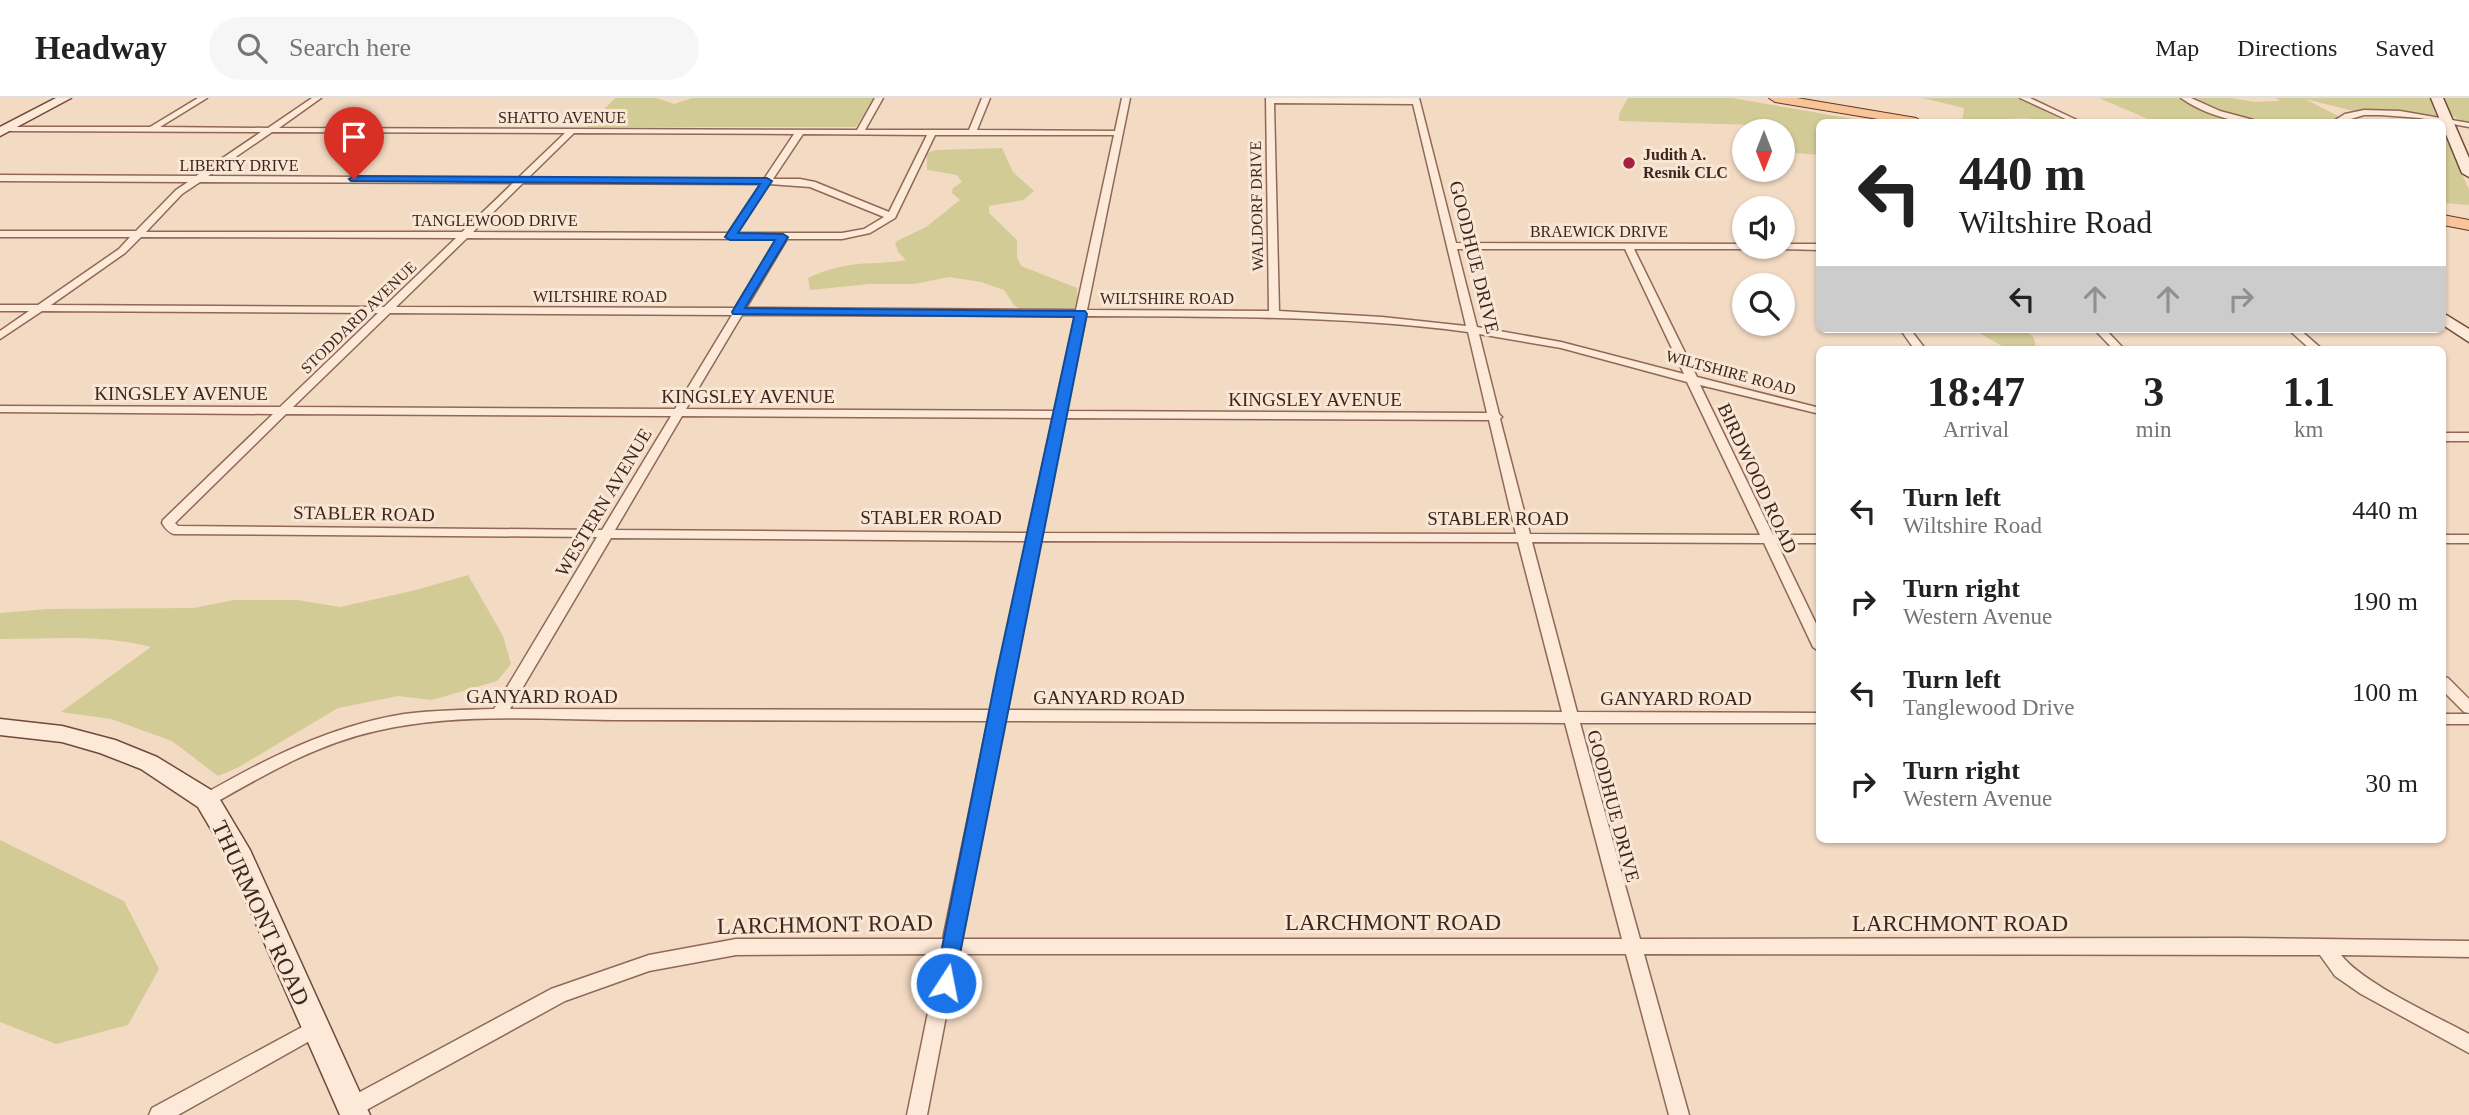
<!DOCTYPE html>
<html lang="en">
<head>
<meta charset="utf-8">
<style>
	body { margin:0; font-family:Georgia,serif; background:#f6f6f6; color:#222; height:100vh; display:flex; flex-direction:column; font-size:26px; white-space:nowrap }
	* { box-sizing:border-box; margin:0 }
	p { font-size:23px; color:#767676 }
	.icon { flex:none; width:38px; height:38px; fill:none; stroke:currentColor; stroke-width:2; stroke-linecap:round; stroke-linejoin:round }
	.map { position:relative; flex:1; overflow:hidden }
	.side { position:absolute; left:1816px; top:248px; width:630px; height:497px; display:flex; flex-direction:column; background:#fff; border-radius:10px; box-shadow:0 2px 5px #0004 }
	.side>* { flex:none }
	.banner { position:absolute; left:1816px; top:21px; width:630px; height:214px; border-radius:10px; box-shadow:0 2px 5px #0004; background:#fff; color:#222; overflow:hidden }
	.needle { width:46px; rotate:180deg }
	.tools { position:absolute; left:1732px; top:21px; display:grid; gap:14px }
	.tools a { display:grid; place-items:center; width:63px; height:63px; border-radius:50%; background:#fff; box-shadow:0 2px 5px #0004; font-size:35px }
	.pin { position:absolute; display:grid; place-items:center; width:60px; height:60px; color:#fff; margin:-72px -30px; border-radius:50% 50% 50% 0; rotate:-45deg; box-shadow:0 0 7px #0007 }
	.pin .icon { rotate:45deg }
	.me { position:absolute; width:77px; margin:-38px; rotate:11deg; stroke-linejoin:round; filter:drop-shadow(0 0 5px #0008) }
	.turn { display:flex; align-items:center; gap:24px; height:147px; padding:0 28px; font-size:32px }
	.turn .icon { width:91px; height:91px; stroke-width:2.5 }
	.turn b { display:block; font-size:49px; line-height:60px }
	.lanes { display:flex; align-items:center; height:66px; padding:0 28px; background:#0003; justify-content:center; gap:35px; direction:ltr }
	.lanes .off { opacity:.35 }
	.eta { display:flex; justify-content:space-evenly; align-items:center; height:119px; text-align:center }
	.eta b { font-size:42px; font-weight:800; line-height:49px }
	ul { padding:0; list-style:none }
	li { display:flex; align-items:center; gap:21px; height:91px; padding:0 28px }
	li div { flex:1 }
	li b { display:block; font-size:26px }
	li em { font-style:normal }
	header { display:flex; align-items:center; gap:42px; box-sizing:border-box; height:98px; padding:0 35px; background:#fff; border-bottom:2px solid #e0e0e0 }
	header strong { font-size:33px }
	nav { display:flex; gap:38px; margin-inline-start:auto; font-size:24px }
	.search { width:490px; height:63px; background:#f6f6f6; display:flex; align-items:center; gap:18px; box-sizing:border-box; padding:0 24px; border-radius:38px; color:#767676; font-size:26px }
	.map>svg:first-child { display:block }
	.green { fill:#d3cb96 }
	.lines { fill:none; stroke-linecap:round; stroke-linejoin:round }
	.street-casing { stroke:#906857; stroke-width:3 }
	.secondary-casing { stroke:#71493b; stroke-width:3 }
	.primary-casing { stroke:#5d372c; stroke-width:2 }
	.street { fill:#fce9d8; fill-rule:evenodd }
	.secondary { fill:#fce9d8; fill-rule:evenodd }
	.primary { fill:#f9c498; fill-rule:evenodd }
	.route { fill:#1a73e8; stroke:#114b97; stroke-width:2 }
	.poi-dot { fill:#a62140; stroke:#f9e6d4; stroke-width:2.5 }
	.labels { text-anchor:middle; stroke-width:6; stroke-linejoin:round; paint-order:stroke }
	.far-street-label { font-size:16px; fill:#3e251d; stroke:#f9e6d4 }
	.far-poi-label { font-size:16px; font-weight:bold; fill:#3e251d; stroke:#f9e6d4; text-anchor:start }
	.street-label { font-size:19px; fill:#3e251d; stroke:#f9e6d4 }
	.near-street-label { font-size:23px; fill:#3e251d; stroke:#f9e6d4 }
</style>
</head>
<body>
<header>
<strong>Headway</strong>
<div class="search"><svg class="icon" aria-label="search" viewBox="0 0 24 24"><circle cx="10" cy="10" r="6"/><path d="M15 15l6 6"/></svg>Search here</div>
<nav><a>Map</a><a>Directions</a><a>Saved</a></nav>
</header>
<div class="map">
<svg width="2469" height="1017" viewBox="0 0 2469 1017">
	<rect width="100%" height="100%" fill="#f3dac3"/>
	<path class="green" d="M615,0H657L674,6L692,0H874L856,29H587Z
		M1628,0H1732L1871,24H1820V57L1783,54V33H1760L1755,27L1619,23V16Z
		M1922,0H2018L2066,24H2047L2027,20L2005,21V24H1962L1964,10Z
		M2099,0H2181L2227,20L2249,24H2155Z
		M2188,0H2231L2255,4L2280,3L2275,0H2430L2437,20L2354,13L2305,1L2340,19L2332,24C2280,24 2235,24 2188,0Z
		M2440,0H2469V25C2457,23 2443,12 2440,0Z
		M2443,33L2469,92V107L2443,105Z
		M1002,50L1013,74L1034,93L1023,102L989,108V115L1017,142V159L1021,168L1077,190L1078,210L1023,213L1014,207L1004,192L981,184L949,179L914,186H869L810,192L808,180C821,174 836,169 850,167C869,164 887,166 906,162L898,154L895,144L926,129L960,102L952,95L953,90L962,84L957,77L927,72V55L936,52Z
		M1972,231H2025L2034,240L2036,252H2009Z
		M468,477L503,538L511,566L497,583L432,602L398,598L338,610L237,670L218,678L172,643L111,621L61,614L151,549C102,536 51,541 0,541V515L47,511L194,510L234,502H297L340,509L416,492Z
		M0,742L124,803L159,871L128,927L56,946L0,924Z"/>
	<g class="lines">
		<defs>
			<path id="street" d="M198,0H207L160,29L268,30L312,0H321L279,30L857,32L875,0H883L865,32H969L982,0H990L977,32L1115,33L1122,0H1130L1087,212L1269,213L1266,0H1419L1456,145L1745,146V149H1750L1748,151H1634L1697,279L1820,310V316L1700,287L1773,437H1820V445H1777L1820,534V554L1813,549L1764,445L1532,444L1577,614L1820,615V625H1580L1640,841L2241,840L2469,843V859L2341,857C2364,886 2434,917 2469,936V955L2361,896L2335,878L2320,857L1644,856L1689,1017H1669L1626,856H958L927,1017H907L940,856L736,857L649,873L565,903L359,1016H345L342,1009L345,1002L551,891L649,857L736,841H943L988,623C863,623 738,622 613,622C535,621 452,615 376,633C317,646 264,677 213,706L207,708L201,706L199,702L201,698C265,661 330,628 404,616C434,612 464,612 494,611L597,439L174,436C168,434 165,430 162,425L163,422L273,316L0,314V308L280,309L378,215L42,213L0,241V233L29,213H0V207H38L119,151L130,139H0V133H136L176,92L188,84L0,83V77L196,78L261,34L6,33H3V29H150ZM1274,5L1413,6L1466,228L1382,219L1279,213ZM272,34L565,35L518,80L208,78ZM574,35L794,36L764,81L528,80ZM803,36L927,37L889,114L815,84L800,81H773ZM935,37H1114L1076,212L746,210L787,141H842L870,135L895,120ZM200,84L513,85L462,134H146L182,96ZM523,85L761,86L728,135L473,134ZM769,86L810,89L884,119L864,131L842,135H737ZM141,139L456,140L384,209L51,207L125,155ZM467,140L777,141L735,210L396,209ZM1457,151H1625L1684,276L1561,244L1477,229ZM390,215L732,217L675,311L293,309ZM742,217L1075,218L1055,313L686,311ZM1086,218C1213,219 1341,217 1468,234L1487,315L1066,313ZM1479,236L1561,250L1687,284L1760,437L1530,436L1500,321L1502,319L1499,316ZM286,316L671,318L602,432L178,428L175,425L178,422ZM682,318L1053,320L1028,435L615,432ZM1065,320L1489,322L1516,436L1041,435ZM611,440L1027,443L991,612L510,611ZM1040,443L1518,444L1562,614L1006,612ZM1004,623L1565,625L1622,841H961Z
				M2020,0H2030L2081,24H2072Z
				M2181,0H2191L2220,13L2261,24C2235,26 2202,15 2181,0Z
				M2364,12L2400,13L2469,25V29L2420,20L2381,17H2364L2341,24H2332L2345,16Z
				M1783,146H1820V152L1780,151L1778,149H1783Z
				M1900,231H1910L1926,252H1915Z
				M2094,231H2105L2125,252H2114Z
				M2288,231H2299L2323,252H2311Z
				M2443,335H2469V343H2443Z
				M2443,437H2469V445H2443Z
				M2443,579L2448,580L2469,601V615L2464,614L2443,593Z
				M2443,616H2469V626H2443Z
				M315,922L322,924L325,930L322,936L178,1017H149L152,1010Z"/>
			<path id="secondary" d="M56,0H71L0,38V29Z
				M2431,0H2443L2469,60V79L2462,75Z
				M2443,215L2469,231V244L2443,227Z
				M0,621L62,628L115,642L157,659L216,695L250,752L370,1017H340L225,755L198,709L141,671L100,655L62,644L0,637Z"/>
			<path id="primary" d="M1769,0H1797L1916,20L1923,24H1896L1775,4Z
				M2443,117L2469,122V132L2443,127Z"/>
		</defs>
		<use href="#street" class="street-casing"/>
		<use href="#secondary" class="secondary-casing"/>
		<use href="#primary" class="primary-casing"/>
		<use href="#street" class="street"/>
		<use href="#secondary" class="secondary"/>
		<use href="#primary" class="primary"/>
	</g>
	<path class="route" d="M354,78L767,80L772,83L738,135L783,136L788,139L745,210L1085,213L1087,216L953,891L946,894L938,891L935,885L997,573L1074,219L733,216L732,214L775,142H730L725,139L760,86L351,83L349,81Z"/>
	<circle class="poi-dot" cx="1629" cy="65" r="7"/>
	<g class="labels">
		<g class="far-street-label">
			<text x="562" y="25">SHATTO AVENUE</text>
			<text x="239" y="73">LIBERTY DRIVE</text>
			<text transform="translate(1256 108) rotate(-91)" y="6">WALDORF DRIVE</text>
			<text x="495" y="128">TANGLEWOOD DRIVE</text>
			<text x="1599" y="139">BRAEWICK DRIVE</text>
			<text x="600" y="204">WILTSHIRE ROAD</text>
			<text x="1167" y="206">WILTSHIRE ROAD</text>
			<text transform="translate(358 219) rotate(-44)" y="6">STODDARD AVENUE</text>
			<text transform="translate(1731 274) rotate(15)" y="6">WILTSHIRE ROAD</text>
		</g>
		<g class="far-poi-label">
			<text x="1643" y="62">Judith A.<tspan x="1643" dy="18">Resnik CLC</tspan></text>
		</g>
		<g class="street-label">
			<text transform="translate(1475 159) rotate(76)" y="7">GOODHUE DRIVE</text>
			<text x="181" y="302">KINGSLEY AVENUE</text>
			<text x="748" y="305">KINGSLEY AVENUE</text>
			<text x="1315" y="308">KINGSLEY AVENUE</text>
			<text transform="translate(1758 380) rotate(65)" y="7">BIRDWOOD ROAD</text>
			<text transform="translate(603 404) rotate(-59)" y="7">WESTERN AVENUE</text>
			<text transform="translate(364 415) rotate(1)" y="7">STABLER ROAD</text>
			<text x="931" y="426">STABLER ROAD</text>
			<text x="1498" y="427">STABLER ROAD</text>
			<text x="542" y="605">GANYARD ROAD</text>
			<text x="1109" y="606">GANYARD ROAD</text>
			<text x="1676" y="607">GANYARD ROAD</text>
			<text transform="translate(1614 708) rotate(75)" y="7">GOODHUE DRIVE</text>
		</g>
		<g class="near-street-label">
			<text transform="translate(261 815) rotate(65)" y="8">THURMONT ROAD</text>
			<text x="1393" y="832">LARCHMONT ROAD</text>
			<text x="1960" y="833">LARCHMONT ROAD</text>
			<text transform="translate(825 826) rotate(-1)" y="8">LARCHMONT ROAD</text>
		</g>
	</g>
</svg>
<div class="tools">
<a><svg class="needle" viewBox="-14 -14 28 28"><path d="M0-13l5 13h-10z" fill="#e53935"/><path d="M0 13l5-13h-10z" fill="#767676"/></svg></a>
<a><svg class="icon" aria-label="sound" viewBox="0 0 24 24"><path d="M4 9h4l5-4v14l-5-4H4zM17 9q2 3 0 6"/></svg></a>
<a><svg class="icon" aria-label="search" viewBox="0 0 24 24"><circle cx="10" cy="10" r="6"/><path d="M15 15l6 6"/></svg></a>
</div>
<div class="pin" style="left:354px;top:81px;background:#d93025"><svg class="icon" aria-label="arrive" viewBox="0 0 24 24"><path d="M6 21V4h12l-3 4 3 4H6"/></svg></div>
<svg class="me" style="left:946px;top:885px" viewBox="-20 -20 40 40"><circle r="17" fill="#1a73e8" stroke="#fff" stroke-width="3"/><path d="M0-11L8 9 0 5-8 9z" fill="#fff"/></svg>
<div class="banner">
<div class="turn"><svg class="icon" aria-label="left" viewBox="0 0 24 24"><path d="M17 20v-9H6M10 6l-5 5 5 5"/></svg><div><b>440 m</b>Wiltshire Road</div></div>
<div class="lanes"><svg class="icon" aria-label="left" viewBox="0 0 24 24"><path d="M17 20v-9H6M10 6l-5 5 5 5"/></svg><svg class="icon off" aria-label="ahead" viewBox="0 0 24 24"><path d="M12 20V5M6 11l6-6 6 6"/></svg><svg class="icon off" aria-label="ahead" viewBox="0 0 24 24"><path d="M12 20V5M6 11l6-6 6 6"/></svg><svg class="icon off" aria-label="right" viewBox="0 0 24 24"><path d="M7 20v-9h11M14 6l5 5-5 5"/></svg></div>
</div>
<section class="side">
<div class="eta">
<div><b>18:47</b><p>Arrival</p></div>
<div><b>3</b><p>min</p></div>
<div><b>1.1</b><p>km</p></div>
</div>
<ul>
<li><svg class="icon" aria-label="left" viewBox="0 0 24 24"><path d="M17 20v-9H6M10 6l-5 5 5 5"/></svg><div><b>Turn left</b><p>Wiltshire Road</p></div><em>440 m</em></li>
<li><svg class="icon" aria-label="right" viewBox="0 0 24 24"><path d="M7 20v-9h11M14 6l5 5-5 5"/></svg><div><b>Turn right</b><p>Western Avenue</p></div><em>190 m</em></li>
<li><svg class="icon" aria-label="left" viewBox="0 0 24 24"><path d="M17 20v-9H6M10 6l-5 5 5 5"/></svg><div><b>Turn left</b><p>Tanglewood Drive</p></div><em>100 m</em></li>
<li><svg class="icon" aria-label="right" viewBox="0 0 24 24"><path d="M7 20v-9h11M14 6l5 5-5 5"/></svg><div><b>Turn right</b><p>Western Avenue</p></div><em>30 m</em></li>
</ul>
</section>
</div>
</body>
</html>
